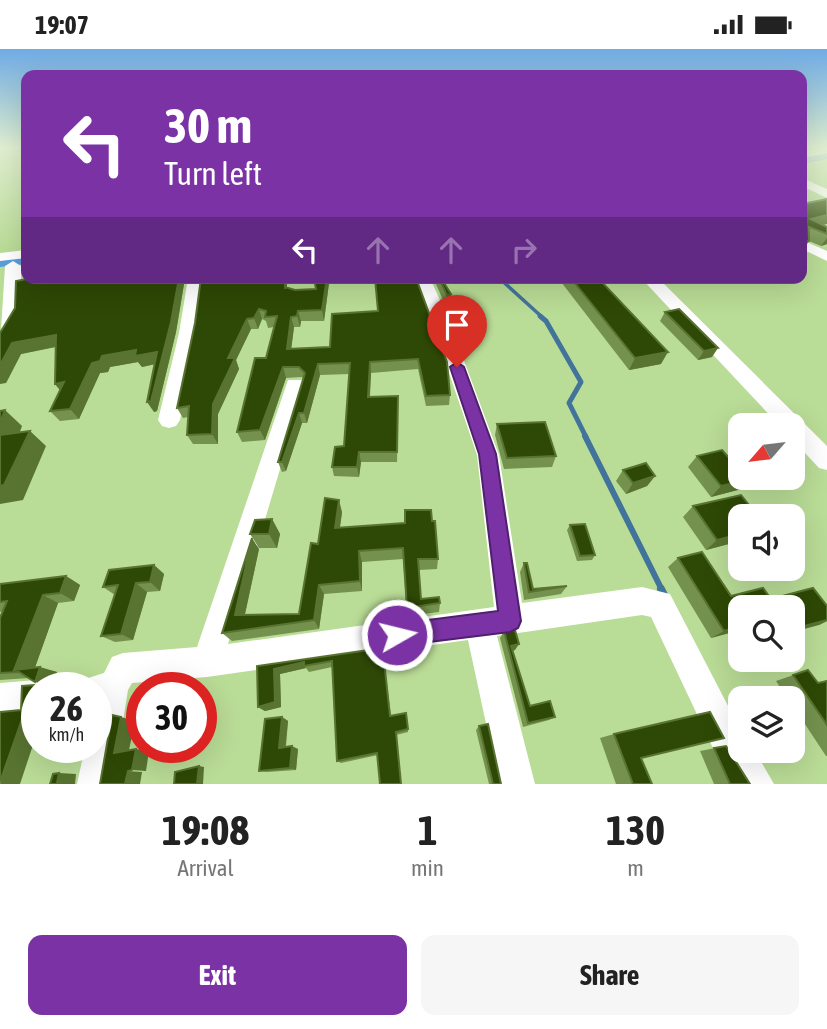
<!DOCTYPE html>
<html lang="en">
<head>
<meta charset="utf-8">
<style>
	body { margin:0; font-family:"Asap Condensed",sans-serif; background:#f6f6f6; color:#222; height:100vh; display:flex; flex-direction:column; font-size:26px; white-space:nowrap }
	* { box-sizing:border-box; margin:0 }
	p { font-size:23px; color:#767676 }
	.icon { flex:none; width:38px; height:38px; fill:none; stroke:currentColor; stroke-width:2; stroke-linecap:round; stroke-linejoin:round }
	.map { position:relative; height:735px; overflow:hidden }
	.panel { display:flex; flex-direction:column; background:#fff; flex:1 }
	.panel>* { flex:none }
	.banner { position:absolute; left:21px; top:21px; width:786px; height:214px; border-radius:14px; box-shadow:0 7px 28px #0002; background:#7a32a5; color:#fff; overflow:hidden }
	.needle { width:46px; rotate:242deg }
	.fabs { position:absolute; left:728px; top:364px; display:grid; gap:14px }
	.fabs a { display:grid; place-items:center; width:77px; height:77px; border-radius:14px; background:#fff; box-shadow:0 7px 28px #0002; font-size:35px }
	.speed { position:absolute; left:21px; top:623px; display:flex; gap:14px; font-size:35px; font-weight:700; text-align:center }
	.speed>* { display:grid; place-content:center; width:91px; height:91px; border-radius:50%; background:#fff; box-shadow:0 7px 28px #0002; line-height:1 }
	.speed small { font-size:18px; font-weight:400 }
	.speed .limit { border:10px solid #d22; background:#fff; color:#111 }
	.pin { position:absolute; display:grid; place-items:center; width:60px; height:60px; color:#fff; margin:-72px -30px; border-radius:50% 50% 50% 0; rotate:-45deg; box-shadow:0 0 7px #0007 }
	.pin .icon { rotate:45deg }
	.me { position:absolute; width:77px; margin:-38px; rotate:82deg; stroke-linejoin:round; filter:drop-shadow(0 0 5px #0008) }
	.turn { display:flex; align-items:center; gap:24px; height:147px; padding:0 28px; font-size:32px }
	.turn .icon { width:91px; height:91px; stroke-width:2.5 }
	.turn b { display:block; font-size:49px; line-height:60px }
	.lanes { display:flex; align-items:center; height:66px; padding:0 28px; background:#0003; justify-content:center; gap:35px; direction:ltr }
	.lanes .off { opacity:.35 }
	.eta { display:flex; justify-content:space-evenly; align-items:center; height:119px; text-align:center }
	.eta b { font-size:42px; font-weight:700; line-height:49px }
	.cta { display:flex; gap:14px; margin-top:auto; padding:14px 28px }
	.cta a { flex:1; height:80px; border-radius:14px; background:#7a32a5; color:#fff; font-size:28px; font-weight:700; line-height:80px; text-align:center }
	.cta a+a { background:#f6f6f6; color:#222 }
	.status { display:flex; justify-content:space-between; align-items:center; height:49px; padding:0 35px; background:#fff; direction:ltr }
	.status svg { height:19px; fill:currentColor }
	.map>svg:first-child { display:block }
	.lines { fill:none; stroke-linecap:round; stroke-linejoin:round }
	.stream-far3 { stroke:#42739b; stroke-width:3.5 }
	.stream-far2 { stroke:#42739b; stroke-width:5 }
	.stream-far1 { stroke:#42739b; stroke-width:6 }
	.stream { stroke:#42739b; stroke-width:8 }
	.canal { fill:#5b9ddd; fill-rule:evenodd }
	.minor { fill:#fff; fill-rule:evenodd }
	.wall { fill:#74924e; fill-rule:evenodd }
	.shaded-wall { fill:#587430 }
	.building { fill:#2e4805; stroke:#587430; stroke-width:2 }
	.route { fill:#7a32a5; stroke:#4f206b; stroke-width:2 }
</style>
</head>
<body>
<div class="status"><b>19:07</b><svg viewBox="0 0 49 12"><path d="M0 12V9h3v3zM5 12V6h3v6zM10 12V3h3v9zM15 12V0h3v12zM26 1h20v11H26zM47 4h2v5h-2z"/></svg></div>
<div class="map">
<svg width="827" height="735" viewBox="0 0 827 735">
	<rect width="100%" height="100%" fill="#b9dc96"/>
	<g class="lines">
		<path class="stream-far3" d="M499,229L542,268"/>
		<path class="stream-far2" d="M540,267L546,272L581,333L569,354L586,388"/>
		<path class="stream-far1" d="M585,387L662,541"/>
		<path class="stream" d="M661,540L666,550"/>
		<path class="canal" d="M827,104V110L802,115V109Z
			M26,207V215L0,218V210Z"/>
		<path class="minor" d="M827,99V104L802,109V103Z
			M802,129L827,140V149L802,137Z
			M802,191L827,202V212L802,200Z
			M26,201V209L0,212V204Z
			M13,212L21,217V268L6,295L0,297L5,217Z
			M188,229H204L197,284L180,371L176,377L169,379L162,377L158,371L179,284Z
			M414,229H430L449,271L499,406L522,554L642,538L670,545L740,680V702H755L774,735H736L712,697L651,568L642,566L497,587L535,735H499L468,591L207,628L132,634L128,641L113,735H77L85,698H96V639H81L85,630L104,624L112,608L123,604L197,598L288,331H302L305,336L228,595L494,558L477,406L431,271Z
			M641,229H658L827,397V421L819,419L793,391V376H779Z
			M37,631L50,639H37V663L0,666V634Z"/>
	</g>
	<path class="wall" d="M802,155L823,176L827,178V195L821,197L809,192Z
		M32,229H185L176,283L157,362L154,363L155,315L142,318L138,313L110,318L108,323L100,324L79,370L60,372L50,362L60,341L55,335L56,298L21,305L6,334Z
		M233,229H287V239L295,241L316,240L314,229H416L450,346L449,356L426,357L418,320L371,324L370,348L398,357L397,413H361L359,428L334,427L332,418L344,397L349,325L320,326L307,374H302L286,422L282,423L278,413L303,330L302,328L286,329L265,391L242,393L237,383L266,309L274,278L268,279L266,272L262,270L258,280H251L236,311L239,320L218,365V395H193L187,386L188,368L183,369L177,359L195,274L219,231ZM375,231L378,262L330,298L291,300L294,278H300L301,272H324L329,234Z
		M436,229H441L450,257L446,258L436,235Z
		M558,229H598L661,315L629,321Z
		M665,263L712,308L698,311L660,272Z
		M497,375L556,407L552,418L504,420L495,386Z
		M697,407L749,438L711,448L688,418Z
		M623,421L655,427L647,437L626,445L616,432Z
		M693,457L753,461L750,464L740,467V492L706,501L683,468Z
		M342,463L340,479L432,472L438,510L437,520L419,521L421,550L440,554L439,563L407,567L403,510L362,513V542L324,545L319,580L232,592L222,584L259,500L245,565H299L318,495Z
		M272,470L280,485L277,499H259L250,485Z
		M570,476L595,506L592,511L577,512L567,481Z
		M678,509L731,547L771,550L827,557V572L819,576L740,558V581L711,589L668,518Z
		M524,514L533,540L567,537L561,545L524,551L520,523Z
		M154,516L164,525L160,542L147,543L133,591L115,593L101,587L115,546L103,538Z
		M66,527L80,536L74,552L58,554L35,618L57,623L52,638L29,629L0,631V569L3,562L0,563V535Z
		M504,582L515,601L513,602L530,657L555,668L549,671L523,678L500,589Z
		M397,597L398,611L386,613V627L391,667L408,680V683L396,686L378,706L341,714L337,712L332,618L309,623L306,619L280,625L281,658L265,662L258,658L257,617Z
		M808,621L817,634L827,631V707H826L793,657V649H787L776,632Z
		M282,668L288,672L286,698L298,700L296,721L267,723L259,722Z
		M479,677L501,735H489L476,681Z
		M614,685L641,709L652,735H616L600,689Z
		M726,697L750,735H714L700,702Z"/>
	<path class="shaded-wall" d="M827,166V175L811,179V170Z
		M827,189V195L821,197Z
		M809,192L802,203V194Z
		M179,229H185L176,283L157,362L154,363L147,353L160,314L142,318L138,313L110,318L108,323L100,324L79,370L70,360L92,314L102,307Z
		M285,229H287V251L285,240Z
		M327,229H328L329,234L324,272L322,261Z
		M451,245L450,257L446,258L447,246Z
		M259,260L262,270L258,280L254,269Z
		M298,262L301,272L300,278L297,267Z
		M291,268L294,278L290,310L287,300Z
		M247,270L251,280L236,311L239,320L218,365V395L212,385L213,355L228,309Z
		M56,286L64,296L21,305L6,334L0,335V316L12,294Z
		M718,299L712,308L698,311L704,302Z
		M668,303L661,315L629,321L635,309Z
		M370,313L371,324L369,358L368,348Z
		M318,315L320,326L307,374L304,364Z
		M283,318L286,329L265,391L260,381Z
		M64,333V346L55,335Z
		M5,361L22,377L13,402L0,391V374Z
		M299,364L302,374L286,422L282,413Z
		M30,382L46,397L23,451L0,455V437Z
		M359,403L361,413L359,428L357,418Z
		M655,427L647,437L626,445L633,434Z
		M756,429H760L749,438L711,448L721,437Z
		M339,451L342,463L338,491L335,479Z
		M272,470L280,485L277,499L269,485Z
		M740,485V492L706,501L717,491Z
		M252,489L259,500L243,574L235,566Z
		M359,502L362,513V542L360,532Z
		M154,516L164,525L160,542L150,533Z
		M66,527L80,536L74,552L60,544Z
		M136,534L147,543L133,591L121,585Z
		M319,536L324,545L319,580L314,571Z
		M43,546L58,554L32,627L14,621Z
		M827,571V572L819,576L793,583V580Z
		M740,577V581L711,589L724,582Z
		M519,595L515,601L509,602L511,597Z
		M304,613V617L306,619L280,625L281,658L265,662L258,658L274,620Z
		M40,618L57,623L52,638L35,633Z
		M34,636L43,639H37V684L20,735H0Z
		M121,668L135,672L128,706L114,704Z
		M282,668L288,672L285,701L279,699Z
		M292,697L298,700L296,721L290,719Z
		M136,700L149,702L146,722L132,721Z
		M199,717L204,718L203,735H197Z
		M128,722L142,723L140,735H125Z
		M59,724L76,725L75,735H58L57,734Z"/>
	<path class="building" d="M827,150V166L811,170L827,178V185L809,178V192L802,194V155Z
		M32,229H179L171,273L151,352L147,353L157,303L135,307L136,301L102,307L100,312L92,314L70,360L50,362L64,333L55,335L56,286L12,294L0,316V284L15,259L16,232Z
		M201,229H213V231L233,229H285V240V238L295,241L316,240L314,229H327L322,261L298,262L297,267L291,268L287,300L330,298L332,265L378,262L375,229H416L447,313L450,346L426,347L418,310L370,313L368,348L398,347L397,403H359L357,418H332L335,398L344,397L350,314L318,315L304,364H299L282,413H278L305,324L299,318H283L260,381L237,383L255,309H266L277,267L265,268L266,262L259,260L254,269L247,270L228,309H235L213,355L212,385L187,386L189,357L177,359L195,274Z
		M439,229H441L451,245L447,246Z
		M571,229H598L668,303L635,309Z
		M679,260L718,299L704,302L665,263Z
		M5,361L0,374V362Z
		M545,373L556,407L507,409L497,375Z
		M30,382L4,436L0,437V386Z
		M722,401L737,418L740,417V429H756L721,437L697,407Z
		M646,414L655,427L633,434L623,421Z
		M741,446L753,461L749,462L752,467H740V485L717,491L693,457Z
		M325,449L339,451L335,479L405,474V461H431L432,472H435L438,510H418L421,550L439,548L440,554L407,559L403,499L359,502L360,532L319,536L314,571L222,584L252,489L235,566L299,565L311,494L318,495Z
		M272,470L269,485H250L255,471Z
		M585,475L595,506L580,507L570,476Z
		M702,503L731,547L763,539L771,550L813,539L827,557V571L793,580V558H740V577L724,582L678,509Z
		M524,514H527L533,540L567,537L529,543Z
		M154,516L150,533L136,534L121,585L101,587L118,536L103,538L109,521Z
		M66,527L60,544L43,546L14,621L40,618L35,633L19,623L0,624V569L7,552L0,553V535Z
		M515,581L519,595L511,597L530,657L550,652L555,668L528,674L504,582Z
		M397,597L398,605L385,607V621L390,667L406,664L408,680L396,683L401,735H380L377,704L337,712L332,612L304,617V613L274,620L275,653L258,658L257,617Z
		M808,621L818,634L827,632V676L793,626Z
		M34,636L0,733V663L21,661L22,637Z
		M710,663L724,689L641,709L652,735H633L614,685Z
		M112,666L121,668L114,704L136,700L132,721L128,722L125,735H100Z
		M282,668L279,699L292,697L290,719L259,722L265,670Z
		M488,675L501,735H493L479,677Z
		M726,697L750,735H730L714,699Z
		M199,717L197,735H174L175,723Z
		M59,724L57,734L58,735H50L53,725Z"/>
	<linearGradient id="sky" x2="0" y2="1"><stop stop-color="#6fabe4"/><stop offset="0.49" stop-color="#e0efd0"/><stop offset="1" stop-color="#e0efd0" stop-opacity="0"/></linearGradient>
	<rect width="827" height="202" fill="url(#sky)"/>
	<path class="route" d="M457,313L464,318L496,405L521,572L518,579L510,583L397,597L389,594L386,586L389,578L397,575L498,562L479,405L450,318Z"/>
</svg>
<div class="fabs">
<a><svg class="needle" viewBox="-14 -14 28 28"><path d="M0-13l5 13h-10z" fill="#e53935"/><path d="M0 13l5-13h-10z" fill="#767676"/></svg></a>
<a><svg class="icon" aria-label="sound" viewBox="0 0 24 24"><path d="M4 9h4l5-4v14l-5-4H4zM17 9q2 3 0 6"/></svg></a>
<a><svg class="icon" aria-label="search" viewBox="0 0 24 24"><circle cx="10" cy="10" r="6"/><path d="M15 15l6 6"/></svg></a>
<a><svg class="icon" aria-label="layers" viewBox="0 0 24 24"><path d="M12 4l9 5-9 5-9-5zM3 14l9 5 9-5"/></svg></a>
</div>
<div class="speed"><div>26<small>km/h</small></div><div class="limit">30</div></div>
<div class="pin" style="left:457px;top:318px;background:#d93025"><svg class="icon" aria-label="arrive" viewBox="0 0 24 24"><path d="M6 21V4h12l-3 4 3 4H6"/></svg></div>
<svg class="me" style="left:397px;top:586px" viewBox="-20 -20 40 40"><circle r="17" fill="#7a32a5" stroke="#fff" stroke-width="3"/><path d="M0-11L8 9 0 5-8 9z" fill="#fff"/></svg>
<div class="banner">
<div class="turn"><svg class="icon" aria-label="left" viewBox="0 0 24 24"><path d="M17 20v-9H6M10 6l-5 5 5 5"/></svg><div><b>30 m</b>Turn left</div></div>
<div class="lanes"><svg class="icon" aria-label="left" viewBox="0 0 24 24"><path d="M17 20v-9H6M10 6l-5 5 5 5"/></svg><svg class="icon off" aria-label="ahead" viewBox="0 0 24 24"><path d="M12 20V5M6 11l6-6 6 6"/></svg><svg class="icon off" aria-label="ahead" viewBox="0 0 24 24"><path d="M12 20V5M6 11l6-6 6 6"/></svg><svg class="icon off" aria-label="right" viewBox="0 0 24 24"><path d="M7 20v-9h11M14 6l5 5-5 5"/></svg></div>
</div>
</div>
<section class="panel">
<div class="eta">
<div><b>19:08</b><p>Arrival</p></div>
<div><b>1</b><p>min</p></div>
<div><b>130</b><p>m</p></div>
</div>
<div class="cta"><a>Exit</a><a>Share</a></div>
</section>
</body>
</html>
